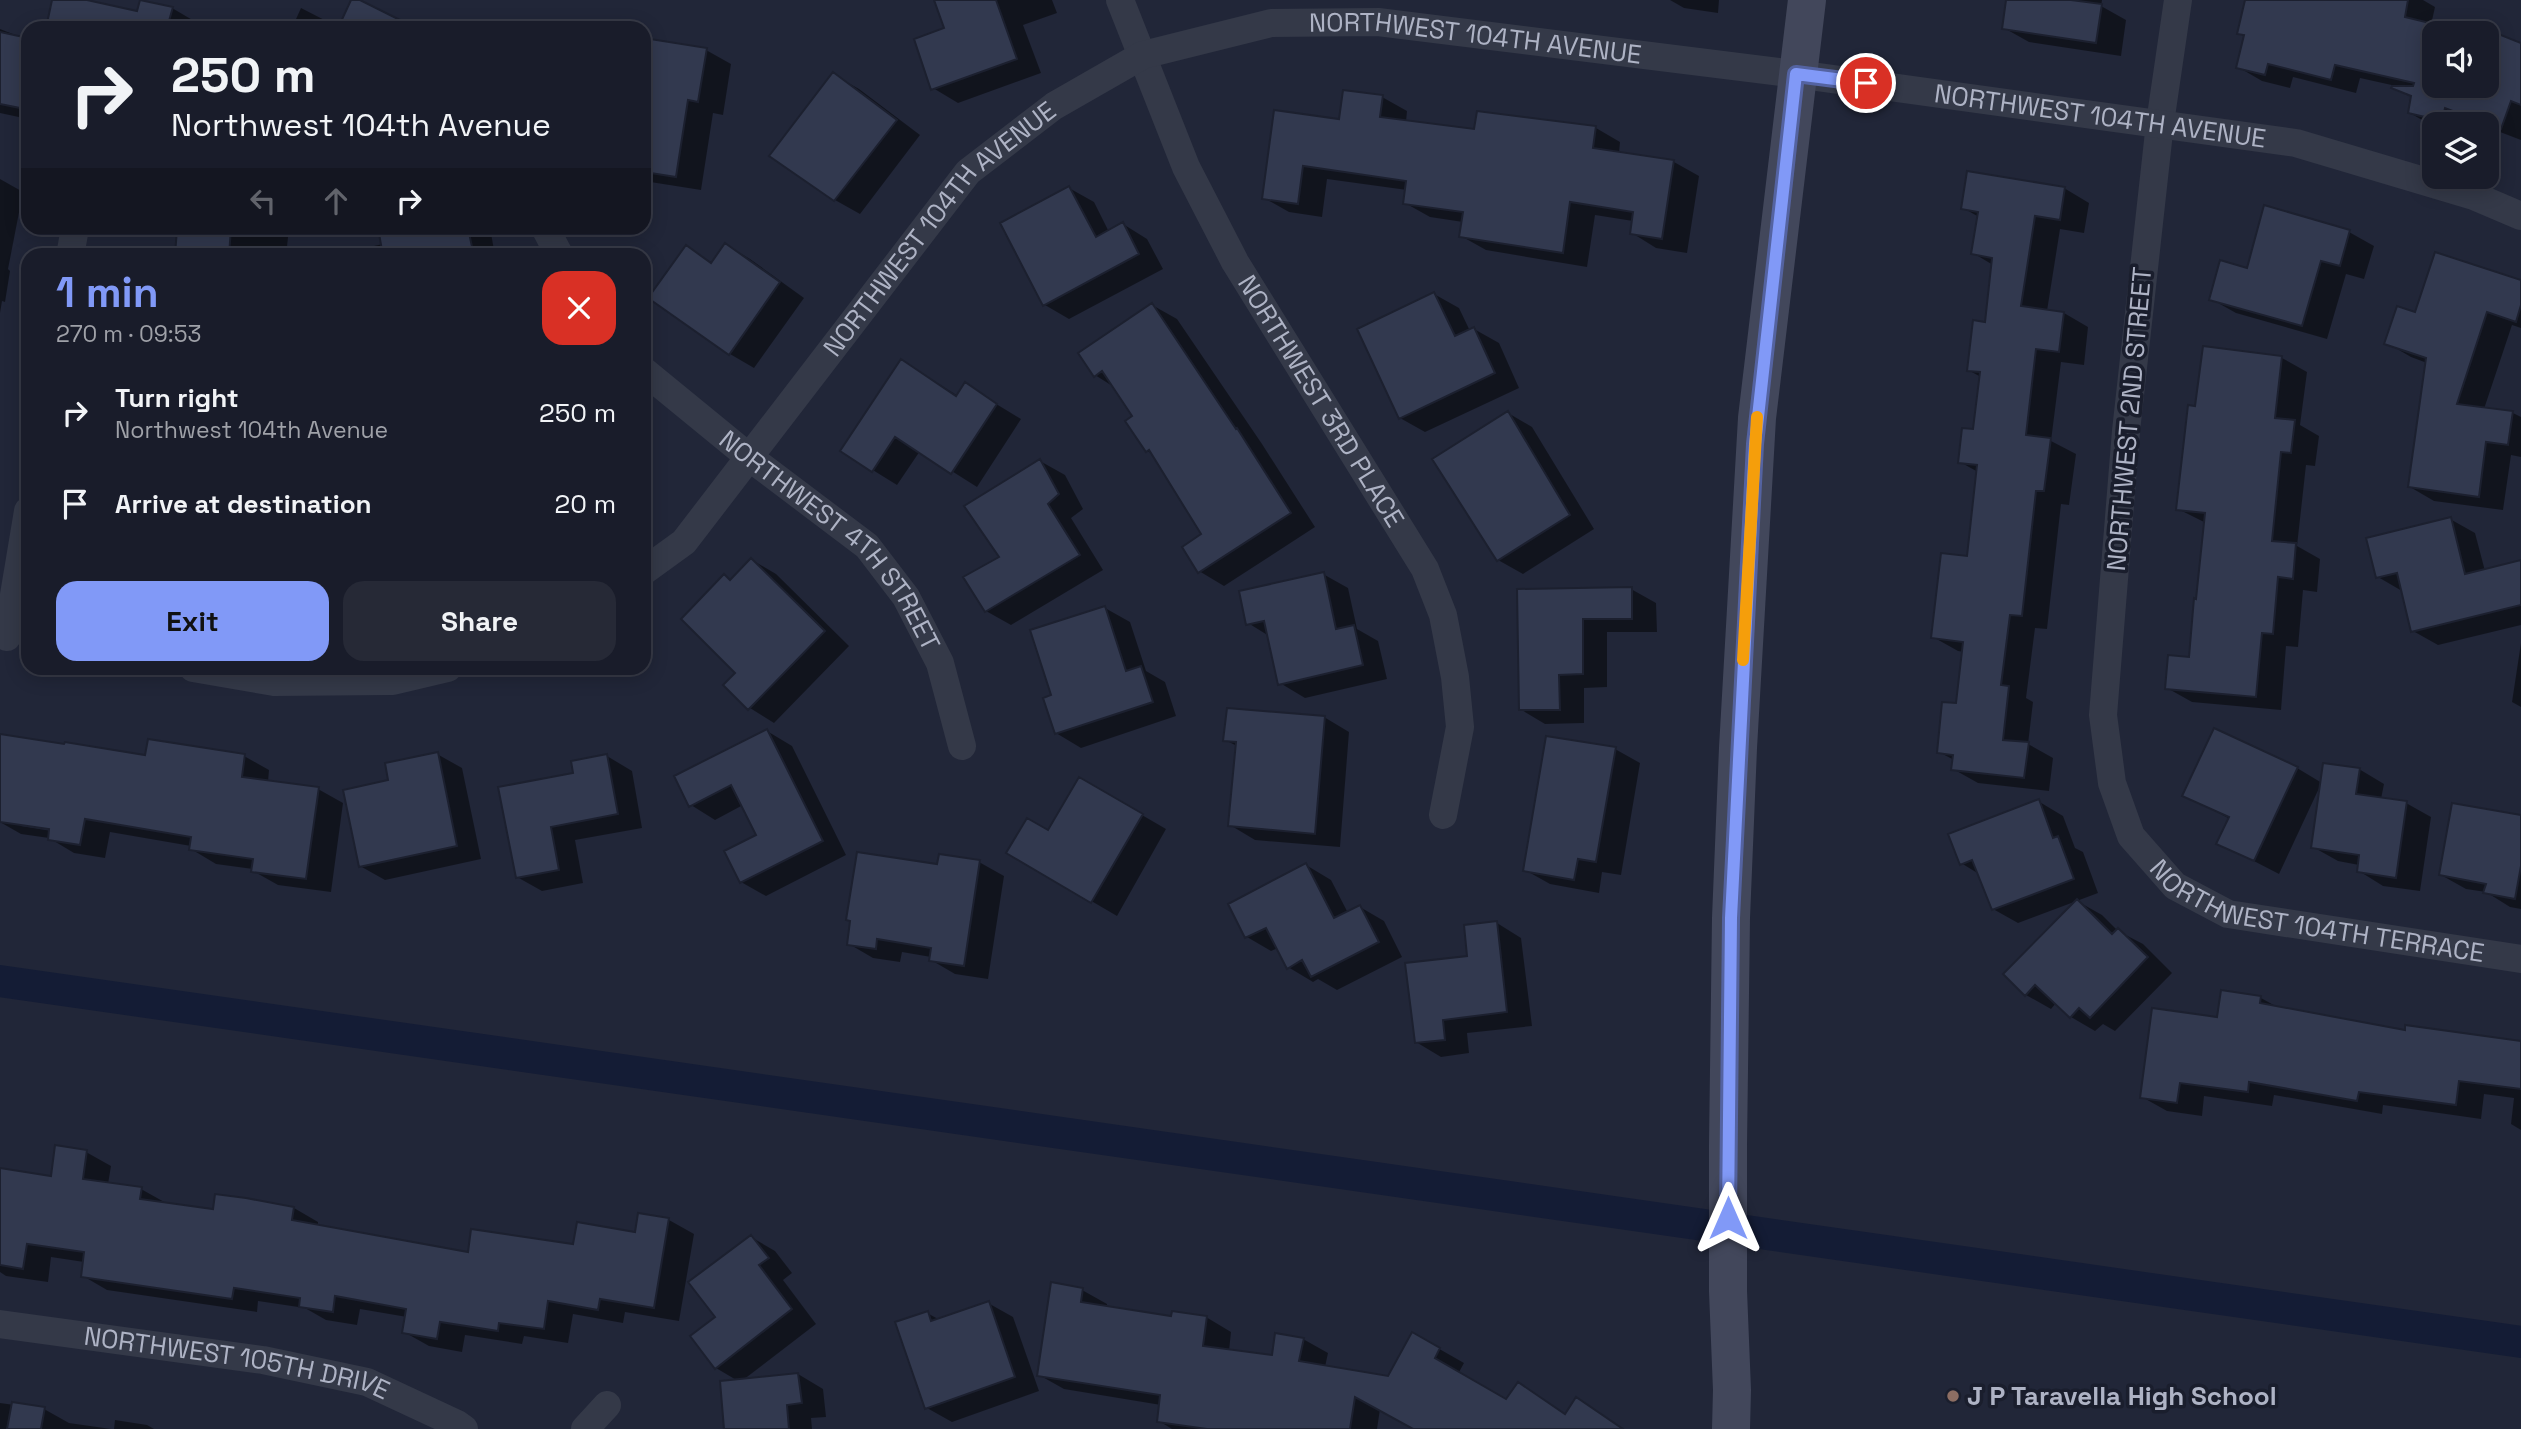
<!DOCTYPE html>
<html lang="en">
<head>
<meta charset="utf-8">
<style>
	body { margin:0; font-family:"Space Grotesk",sans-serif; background:#262936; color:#f1f3f6; height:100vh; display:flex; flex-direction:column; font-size:26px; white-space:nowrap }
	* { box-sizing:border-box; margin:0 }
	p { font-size:23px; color:#9fa1a8 }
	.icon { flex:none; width:38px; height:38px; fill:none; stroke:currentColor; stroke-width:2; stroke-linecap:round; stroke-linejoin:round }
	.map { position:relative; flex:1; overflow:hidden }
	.sheet { position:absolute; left:21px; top:248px; width:630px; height:427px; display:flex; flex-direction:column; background:#191c2a; border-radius:21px; box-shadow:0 4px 18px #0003,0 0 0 2px #373a47 }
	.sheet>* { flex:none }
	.hud { position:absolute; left:21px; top:21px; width:630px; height:214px; border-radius:21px; box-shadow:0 4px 18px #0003,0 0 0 2px #373a47; background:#191c2a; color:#f1f3f6; overflow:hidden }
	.buttons { position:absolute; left:2422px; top:21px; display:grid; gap:14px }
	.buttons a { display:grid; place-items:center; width:77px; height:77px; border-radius:14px; background:#191c2a; box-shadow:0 4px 18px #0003,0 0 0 2px #373a47; font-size:35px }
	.pin { position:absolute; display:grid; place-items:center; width:60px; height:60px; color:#fff; margin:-30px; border:4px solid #fff; border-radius:50%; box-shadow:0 2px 7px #0007 }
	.me { position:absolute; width:77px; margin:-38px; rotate:0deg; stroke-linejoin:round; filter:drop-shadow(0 0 5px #0008) }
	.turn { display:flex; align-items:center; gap:24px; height:147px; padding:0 35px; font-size:32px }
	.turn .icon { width:91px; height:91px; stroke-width:2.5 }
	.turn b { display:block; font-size:49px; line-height:60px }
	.lanes { display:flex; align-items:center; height:66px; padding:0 35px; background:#0003; justify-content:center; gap:35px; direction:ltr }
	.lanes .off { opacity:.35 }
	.round { display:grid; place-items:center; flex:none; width:74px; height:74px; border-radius:21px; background:#262936 }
	.overview { display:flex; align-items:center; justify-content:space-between; height:119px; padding:0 35px }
	h1 { font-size:42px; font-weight:700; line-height:52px; color:#8199f7 }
	.action { display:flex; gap:14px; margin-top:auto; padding:14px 35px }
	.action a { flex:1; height:80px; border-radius:21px; background:#8199f7; color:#111; font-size:28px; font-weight:700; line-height:80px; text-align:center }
	.action a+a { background:#262936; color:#f1f3f6 }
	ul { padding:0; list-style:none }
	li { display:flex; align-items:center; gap:21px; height:91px; padding:0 35px }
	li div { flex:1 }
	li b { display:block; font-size:26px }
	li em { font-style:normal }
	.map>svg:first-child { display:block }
	.shadow { fill:#0007; fill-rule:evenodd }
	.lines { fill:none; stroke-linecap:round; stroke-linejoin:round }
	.canal { stroke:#141c35; stroke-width:32 }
	.building { fill:#32394f; stroke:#1c202f; stroke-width:2 }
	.street { stroke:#343948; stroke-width:28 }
	.secondary { stroke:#42475b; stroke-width:38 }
	.route-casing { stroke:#5463a1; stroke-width:18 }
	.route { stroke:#8199f7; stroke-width:12 }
	.slow { stroke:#f59e0b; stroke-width:12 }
	.education-dot { fill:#8d6e63; stroke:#1a1e2d; stroke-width:2.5 }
	.labels { text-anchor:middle; stroke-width:7; stroke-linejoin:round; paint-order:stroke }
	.street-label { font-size:26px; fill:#aeb3c5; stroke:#1a1e2d }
	.poi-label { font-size:26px; font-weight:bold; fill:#aeb3c5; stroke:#1a1e2d; text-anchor:start }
</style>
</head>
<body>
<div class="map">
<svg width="2521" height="1429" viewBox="0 0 2521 1429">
	<rect width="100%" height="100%" fill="#212638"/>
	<path class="shadow" d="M54,0H79L138,13L172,8L201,25V28H48Z
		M353,0L411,28H292L301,8L340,28Z
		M936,0H1052L1057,13L1023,25L1041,73L958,103L933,88L946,29Z
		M1670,0H1719L1718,13L1684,8Z
		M2008,0H2102L2101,6L2126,20L2121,56L2029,42L2004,28Z
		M2247,0H2423L2435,7L2431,25L2470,33H2434V86H2487V37L2521,44V140L2487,127V124L2470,121L2469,124H2434V127L2410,113L2414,90L2360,78L2356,93L2293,77L2290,88L2262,81L2238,67L2245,37L2239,33Z
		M0,29L28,40V119L0,113Z
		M644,40L706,50L731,64L723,115L713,113L701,190L644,181Z
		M834,75L859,89L920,135L860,214L835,200Z
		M1382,97L1407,111L1406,122L1475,131L1596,128L1620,142L1619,153L1674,162L1699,176L1687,253L1656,248L1632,233L1633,221L1595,215L1587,267L1486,250L1461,236L1463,222L1430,217L1405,203L1407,190L1327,179L1322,217L1289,212L1264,198L1341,121Z
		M0,179L23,192L8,269L10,271L5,302L2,301L0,313Z
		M1069,188L1094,202L1109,232L1123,224L1147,239L1163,269L1069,319L1045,305Z
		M2064,188L2089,203L2084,233L2060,229L2047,311L2064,313L2088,327L2084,365L2061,362L2051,441L2076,454L2069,505L2061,504L2047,629L2035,628L2026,698L2033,702L2028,744L2053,758L2049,791L1978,783L1953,769L1954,760L1939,752L1958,705L1964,652L1958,651L1933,637L1968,558L1978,472L1960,462L1974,431L1981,377L1968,370L1987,324L1993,265L1973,253L1979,217L1963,208Z
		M179,228H289L286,256H176Z
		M380,228H485L491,233L495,256H357L356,250L383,244Z
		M2349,232L2374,246L2364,279L2346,274L2327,339L2236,313L2211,299L2248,270Z
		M726,245L750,259L804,298L754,368L730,354L686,248L713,263Z
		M2521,282V328L2512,325L2484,409L2513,413L2521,417V457L2511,455L2503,510L2434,501L2410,487L2427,363L2411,357L2387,343L2416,314Z
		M1434,294L1459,308L1470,331L1474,329L1499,343L1519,388L1425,432L1400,418Z
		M1152,305L1177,319L1262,444L1315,527L1224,586L1199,571L1204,534L1153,454L1147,451L1134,417L1114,387L1095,375Z
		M2204,348L2282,358L2307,372L2300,425L2319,436L2315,466L2306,465L2297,546L2320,559L2317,592L2303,590L2298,647L2286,646L2281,710L2192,702L2167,688L2190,659L2198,601L2206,523L2178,509L2197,408Z
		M902,361L958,396L965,385L1021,419L977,487L920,451L897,485L842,451Z
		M1508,413L1532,427L1594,529L1523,574L1498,560Z
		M1040,461L1065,475L1083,509L1071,518L1103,570L1011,625L986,611L1001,557Z
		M2450,519L2475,533L2485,571L2521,587V625L2438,645L2413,631L2402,591L2378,577Z
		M752,560L776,574L849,646L774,723L750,708L738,673L725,577L732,581Z
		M1323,574L1348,588L1357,629L1378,641L1387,679L1305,698L1280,683L1269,636L1248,623Z
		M1631,589L1656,603L1657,632H1607V687L1584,688V723L1545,724L1520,709L1518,590Z
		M1105,608L1130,622L1146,671L1165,682L1176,716L1081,748L1056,733L1054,696Z
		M2521,643V707L2512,702Z
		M1324,717L1349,732L1340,847L1255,840L1230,825L1237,746L1225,740Z
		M767,731L792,746L846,855L766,896L741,882L758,836L743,805L715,820L691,805Z
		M0,736L147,757L244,756L269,770L268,782L318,789L343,803L331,892L278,885L253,871V869L216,864L191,849V846L110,832L105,858L74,853L49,838L21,834L0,822ZM21,823L58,828V832L21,826Z
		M1615,749L1640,763L1621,875L1602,872L1599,893L1550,884L1525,870Z
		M437,754L462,768L481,859L385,880L360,866L390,782Z
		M607,756L632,771L642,828L575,840L583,883L542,891L517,877L575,775Z
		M2297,768L2322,783L2359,769L2384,784L2381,799L2406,803L2431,817L2420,891L2383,886L2359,871V865L2338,861L2313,847L2321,784L2279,874L2219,843L2230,819L2185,795Z
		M1080,779L1166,829L1117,916L1009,853L1049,832Z
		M2038,801L2063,816L2075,848L2083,852L2098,893L2018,923L1993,909L1979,874L1961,863Z
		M2521,817V909L2510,907L2486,892L2466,889L2441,875Z
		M979,862L1004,876L988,979L955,974L931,960V957L902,952L900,962L873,958L849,944L939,865Z
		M1306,865L1331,880L1348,913L1360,907L1384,921L1402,957L1337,990L1318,979L1313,982L1288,967L1278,948L1271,951L1247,937Z
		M2077,901L2102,915L2118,931L2143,944L2172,973L2115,1031L2103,1024L2095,1031L2071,1017L2056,1003L2051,1009L2026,995Z
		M1497,923L1521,938L1532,1026L1467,1033L1469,1053L1441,1057L1416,1042L1469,958Z
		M2261,998L2279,1008L2406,1032L2521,1043V1130L2511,1124L2514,1098L2484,1094L2481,1119L2383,1105L2382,1114L2274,1095L2272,1106L2204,1096L2202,1116L2167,1111L2142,1097L2218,1019Z
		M86,1152L111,1166L108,1184L141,1189L166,1203L215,1211L294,1208L318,1222V1226L470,1254L575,1246L637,1234L640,1215L669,1220L694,1234L679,1321L625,1312L623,1323L573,1314L568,1343L524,1336L522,1344L465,1335L462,1352L429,1346L404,1332L407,1317L360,1309L357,1325L326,1320L305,1308L258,1301L257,1312L107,1290L83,1276L84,1262L51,1257L48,1282L6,1276L0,1272V1170L52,1178Z
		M751,1237L775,1251L792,1273L783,1280L816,1324L743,1380L798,1374L823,1389L826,1417L811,1418L812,1429H726L738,1381L716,1368L717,1317Z
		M1082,1290L1107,1304V1308L1173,1318L1206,1317L1231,1332L1229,1351L1273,1357L1303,1339L1328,1353L1325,1367L1389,1378L1413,1334L1464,1363L1458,1374L1507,1401L1518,1384L1566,1415L1577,1399L1624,1429H1416L1380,1409L1377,1429H1172L1159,1421L1161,1405L1064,1389L1039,1375Z
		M988,1303L1013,1317L1039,1391L952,1422L927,1408V1313L940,1320Z
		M0,1403L44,1409L69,1423L111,1429H0Z
		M115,1420L147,1425L154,1429H114Z"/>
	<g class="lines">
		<path class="canal" d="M0,981L2521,1342"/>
	</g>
	<path class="building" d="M52,0H87L137,11L140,0L173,7L167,28H46Z
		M351,0H360L416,28H338Z
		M934,0H996L1017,59L931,90L914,39L944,28Z
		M2006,0H2071L2102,4L2096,43L2002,29Z
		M2245,0H2408L2405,17L2434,24V86H2487V35L2495,37L2496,33L2521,43V105L2511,101L2501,129L2445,108L2442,121L2408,113L2411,96L2391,88L2392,86H2413L2414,83L2335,65L2331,80L2268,64L2265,75L2236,68L2244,35L2237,34Z
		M0,32L28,38V95L25,109L0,104Z
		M644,38L707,48L698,102L688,100L676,177L644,172Z
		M833,72L897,120L834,201L769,156Z
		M1343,90L1383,95L1380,117L1474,129L1477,111L1596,126L1593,148L1674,160L1662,239L1630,234L1633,212L1570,202L1563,253L1459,237L1463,212L1403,204L1406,181L1303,166L1298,204L1262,199L1274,110L1339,119Z
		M1967,171L2065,187L2060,220L2035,216L2021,306L2064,312L2059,352L2036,349L2026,435L2051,438L2044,491H2036L2022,616L2010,615L2001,685L2009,686L2003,740L2029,742L2024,778L1951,770L1953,755L1937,753L1942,702L1956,703L1963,642L1931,638L1941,553L1967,556L1977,465L1958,463L1962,428L1973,429L1980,372L1967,371L1973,320L1985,322L1992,258L1971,254L1978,212L1961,209Z
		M1069,186L1096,237L1123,222L1139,254L1043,306L1000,223Z
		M2264,205L2350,230L2340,266L2321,261L2302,326L2209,300L2220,260L2247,268Z
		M177,228H231L229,256H175Z
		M378,228H468L474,256H383Z
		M725,243L780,282L729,355L648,298L686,245L711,263Z
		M2435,252L2521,280V305L2516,322L2487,312L2457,404L2513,411L2508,445L2486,442L2479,497L2408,487L2426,358L2384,344L2397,306L2415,312Z
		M1434,292L1455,336L1474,327L1495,373L1399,419L1357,329Z
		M1152,303L1236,429L1237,428L1291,513L1198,573L1182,547L1201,534L1149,450L1146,452L1125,421L1132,416L1102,371L1094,377L1078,353Z
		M2203,346L2282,356L2275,418L2295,420L2291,453L2281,452L2272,541L2296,543L2293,579L2278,577L2273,634L2262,633L2256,697L2165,689L2168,655L2189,657L2194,598L2196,599L2205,513L2176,510L2188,405L2195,406Z
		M901,359L956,396L965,382L997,404L951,474L895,437L872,472L840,451Z
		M1508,411L1570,515L1497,561L1432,459Z
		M1040,459L1059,494L1048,504L1080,555L985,612L963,577L999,557L964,506Z
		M2451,517L2465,574L2521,560V605L2411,632L2397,573L2376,578L2366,538Z
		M751,558L825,631L748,710L723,685L735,673L681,619L724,574L730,580Z
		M1324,572L1336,629L1354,625L1363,665L1278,685L1264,621L1246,625L1239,591Z
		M1632,587V619H1583V674L1559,675L1560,710H1519L1517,589Z
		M1105,606L1126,671L1141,666L1153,702L1055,734L1043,698L1051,695L1030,630Z
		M1227,708L1325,716L1315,834L1228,826L1236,742L1223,741Z
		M2214,728L2298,767L2254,861L2216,844L2229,817L2182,796Z
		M767,729L823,841L740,883L724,851L756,835L731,785L689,807L674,776Z
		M0,734L64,744L65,742L145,755L148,739L245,754L242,777L319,787L306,879L251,872L253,859L189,850L191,837L85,819L80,845L48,840L49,829L0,822Z
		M1546,736L1616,747L1596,862L1578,859L1574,880L1523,871Z
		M438,752L457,846L359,867L343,790L388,780L385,763Z
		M607,754L618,814L551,827L559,870L516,878L498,787L573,773L571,761Z
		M2323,763L2360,768L2356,794L2407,801L2396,878L2357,872L2359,855L2311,848Z
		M1079,777L1143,814L1091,903L1006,853L1027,818L1048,830Z
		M2039,799L2053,838L2058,836L2074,879L1992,910L1972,860L1960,865L1948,834Z
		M2452,803L2521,815V866L2515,899L2483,893L2486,884L2439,875Z
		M857,852L937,864L939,854L980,860L964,966L929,961L931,948L877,939L876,949L847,945L850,921L846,920Z
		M1306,863L1334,918L1360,905L1379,942L1311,977L1302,960L1287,969L1266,928L1245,938L1228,904Z
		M2077,899L2112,934L2118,928L2148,957L2090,1018L2079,1008L2070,1018L2035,985L2025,996L2003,974Z
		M1497,921L1507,1012L1443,1020L1445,1040L1415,1043L1405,963L1467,956L1464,925Z
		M2221,990L2261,996L2260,1003L2405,1030V1025L2521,1041V1089L2459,1081L2456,1105L2359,1092L2357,1101L2249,1082L2248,1092L2180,1083L2177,1103L2140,1098L2152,1008L2217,1017Z
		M55,1145L87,1150L83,1179L142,1187L140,1199L213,1209L215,1194L246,1198L294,1207L292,1220L468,1252L471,1229L573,1244L577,1222L635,1232L638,1213L669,1218L654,1308L600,1299L598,1310L548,1301L544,1329L499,1323L498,1331L440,1322L437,1339L402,1333L406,1309L335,1296L333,1312L299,1307L300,1298L234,1288L232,1299L81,1277L84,1252L27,1244L23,1269L0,1265V1168L51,1176Z
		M751,1235L769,1258L759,1265L792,1309L715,1369L690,1336L715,1317L688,1282Z
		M1051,1282L1083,1288L1081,1302L1171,1316L1172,1311L1207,1316L1203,1346L1272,1355L1275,1333L1304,1338L1299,1361L1388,1376L1412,1332L1440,1348L1435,1358L1506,1399L1518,1382L1565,1414L1576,1397L1623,1429H1413L1355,1397L1350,1429H1207L1157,1422L1160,1395L1037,1376Z
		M989,1301L1015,1377L925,1409L895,1322L928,1311L931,1321Z
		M798,1373L802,1403L787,1405L789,1429H724L720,1381Z
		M12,1402L45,1407L41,1429H7Z"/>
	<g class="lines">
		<g class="street">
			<path id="s1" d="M1120,0L1186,167L1235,262L1425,569L1443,615L1455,677L1460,727L1443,815"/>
			<path id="s2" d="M2178,0L2160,123L2126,431L2103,715L2112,783L2131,836L2175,886L2228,914L2521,959"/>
			<path d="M545,228L560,256"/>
			<path d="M70,256L75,228"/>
			<path id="s3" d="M644,371L749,457L867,546L906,597L940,663L962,746"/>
			<path id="s4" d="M644,571L684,542L968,172L1054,106L1143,55L1271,23L1378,22L1796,74L2296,143L2474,196L2521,216"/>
			<path d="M7,637L28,511"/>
			<path d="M193,668L274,682L393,681L448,668"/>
			<path id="s5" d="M0,1324L263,1360L367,1382L457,1424L464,1429"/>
			<path d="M585,1429L607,1405"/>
		</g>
		<path class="secondary" d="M1731,1429L1732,1390L1728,1291V1145L1731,918L1738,748L1757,418L1807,0"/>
	</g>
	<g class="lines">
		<defs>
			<path id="route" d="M1728,1218L1731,918L1755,444L1796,74L1866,83"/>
		</defs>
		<use href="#route" class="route-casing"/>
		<use href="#route" class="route"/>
		<path class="slow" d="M1743,660L1757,417"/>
	</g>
	<circle class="education-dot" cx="1953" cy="1396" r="7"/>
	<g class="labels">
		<g class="street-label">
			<text dy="9" stroke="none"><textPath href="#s4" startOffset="1064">NORTHWEST 104TH AVENUE</textPath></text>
			<text dy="9" stroke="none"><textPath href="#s4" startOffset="1694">NORTHWEST 104TH AVENUE</textPath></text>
			<text dy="9" stroke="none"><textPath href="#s4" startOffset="455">NORTHWEST 104TH AVENUE</textPath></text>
			<text dy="9" stroke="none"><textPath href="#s1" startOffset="450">NORTHWEST 3RD PLACE</textPath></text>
			<text transform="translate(2129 419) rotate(-85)" y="9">NORTHWEST 2ND STREET</text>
			<text dy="9" stroke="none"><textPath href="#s3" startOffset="254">NORTHWEST 4TH STREET</textPath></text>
			<text dy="9" stroke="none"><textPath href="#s2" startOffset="1055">NORTHWEST 104TH TERRACE</textPath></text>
			<text dy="9" stroke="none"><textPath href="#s5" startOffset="240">NORTHWEST 105TH DRIVE</textPath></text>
		</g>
		<g class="poi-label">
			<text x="1967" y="1405">J P Taravella High School</text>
		</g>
	</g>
</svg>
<div class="buttons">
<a><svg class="icon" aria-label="sound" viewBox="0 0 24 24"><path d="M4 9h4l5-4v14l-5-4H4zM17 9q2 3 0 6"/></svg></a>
<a><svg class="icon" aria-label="layers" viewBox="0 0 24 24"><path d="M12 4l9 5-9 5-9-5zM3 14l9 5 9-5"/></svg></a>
</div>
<div class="pin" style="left:1866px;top:83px;background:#d93025"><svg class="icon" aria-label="arrive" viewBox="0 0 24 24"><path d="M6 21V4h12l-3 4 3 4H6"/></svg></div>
<svg class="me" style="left:1728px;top:1218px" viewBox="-20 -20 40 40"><path d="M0-17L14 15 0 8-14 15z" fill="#8199f7" stroke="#fff" stroke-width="4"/></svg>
<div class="hud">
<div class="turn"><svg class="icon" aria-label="right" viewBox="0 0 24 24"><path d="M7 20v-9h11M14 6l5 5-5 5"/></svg><div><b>250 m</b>Northwest 104th Avenue</div></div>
<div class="lanes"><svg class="icon off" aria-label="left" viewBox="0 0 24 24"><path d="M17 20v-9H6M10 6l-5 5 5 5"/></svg><svg class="icon off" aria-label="ahead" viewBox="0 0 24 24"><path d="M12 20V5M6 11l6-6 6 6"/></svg><svg class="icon" aria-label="right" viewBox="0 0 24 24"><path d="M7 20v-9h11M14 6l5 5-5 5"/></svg></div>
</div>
<section class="sheet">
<div class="overview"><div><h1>1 min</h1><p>270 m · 09:53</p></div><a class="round" style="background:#d93025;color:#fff"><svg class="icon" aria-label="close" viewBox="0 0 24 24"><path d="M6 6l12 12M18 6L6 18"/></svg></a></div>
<ul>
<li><svg class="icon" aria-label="right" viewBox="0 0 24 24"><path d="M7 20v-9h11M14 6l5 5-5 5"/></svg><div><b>Turn right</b><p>Northwest 104th Avenue</p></div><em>250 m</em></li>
<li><svg class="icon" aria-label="arrive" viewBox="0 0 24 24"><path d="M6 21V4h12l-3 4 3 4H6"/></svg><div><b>Arrive at destination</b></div><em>20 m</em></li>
</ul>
<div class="action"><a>Exit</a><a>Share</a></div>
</section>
</div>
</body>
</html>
